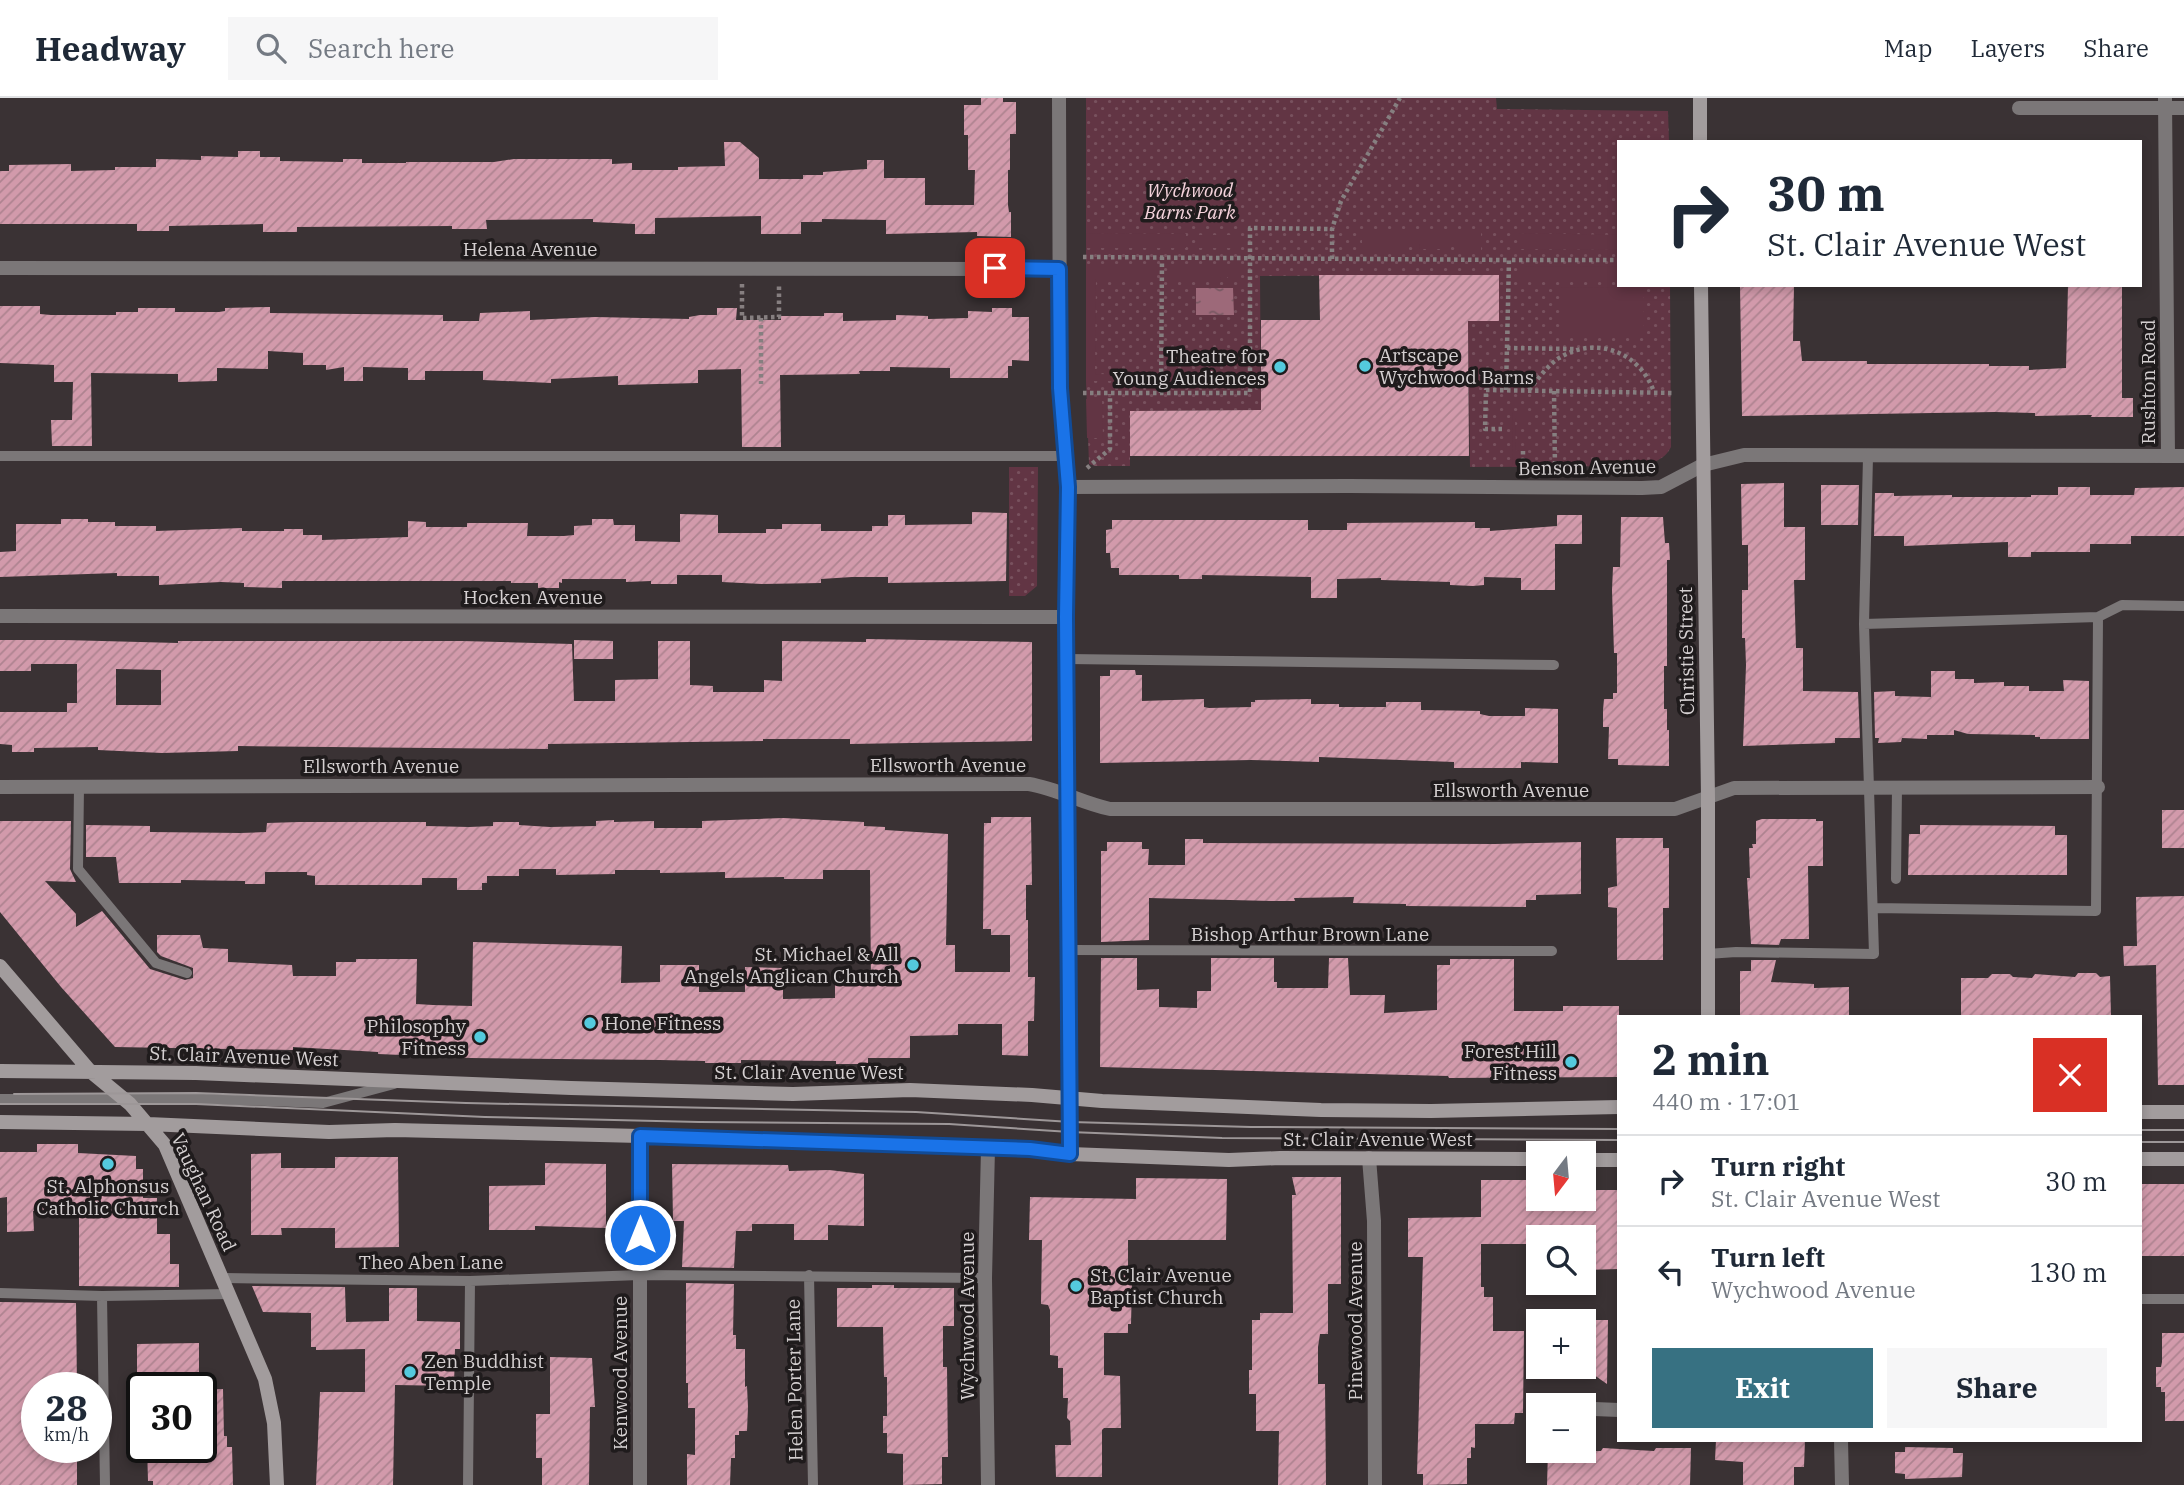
<!DOCTYPE html>
<html lang="en">
<head>
<meta charset="utf-8">
<style>
	body { margin:0; font-family:"IBM Plex Serif",serif; background:#f6f6f7; color:#1f2937; height:100vh; display:flex; flex-direction:column; font-size:26px; white-space:nowrap }
	* { box-sizing:border-box; margin:0 }
	p { font-size:23px; color:#747a83 }
	.icon { flex:none; width:38px; height:38px; fill:none; stroke:currentColor; stroke-width:2; stroke-linecap:round; stroke-linejoin:round }
	.map { position:relative; flex:1; overflow:hidden }
	.side { position:absolute; left:1617px; top:917px; width:525px; height:427px; display:flex; flex-direction:column; background:#fff; border-radius:0px; box-shadow:0 4px 10px #0003 }
	.side>* { flex:none }
	.guide { position:absolute; left:1617px; top:42px; width:525px; height:147px; border-radius:0px; box-shadow:0 4px 10px #0003; background:#fff; color:#1f2937; overflow:hidden }
	.needle { width:46px; rotate:196deg }
	.buttons { position:absolute; left:1526px; top:1043px; display:grid; gap:14px }
	.buttons a { display:grid; place-items:center; width:70px; height:70px; border-radius:0px; background:#fff; box-shadow:0 4px 10px #0003; font-size:35px }
	.speed { position:absolute; left:21px; top:1274px; display:flex; gap:14px; font-size:35px; font-weight:700; text-align:center }
	.speed>* { display:grid; place-content:center; width:91px; height:91px; border-radius:50%; background:#fff; box-shadow:0 4px 10px #0003; line-height:1 }
	.speed small { font-size:18px; font-weight:400 }
	.speed .limit { border:4px solid #111; border-radius:10px; background:#fff; color:#111 }
	.pin { position:absolute; display:grid; place-items:center; width:60px; height:60px; color:#fff; margin:-30px; border-radius:14px; box-shadow:0 4px 10px #0006 }
	.me { position:absolute; width:77px; margin:-38px; rotate:0deg; stroke-linejoin:round; filter:drop-shadow(0 0 5px #0008) }
	.turn { display:flex; align-items:center; gap:24px; height:147px; padding:0 35px; font-size:32px }
	.turn .icon { width:91px; height:91px; stroke-width:2.5 }
	.turn b { display:block; font-size:49px; line-height:60px }
	.round { display:grid; place-items:center; flex:none; width:74px; height:74px; border-radius:0px; background:#f6f6f7 }
	.headline { display:flex; align-items:center; justify-content:space-between; height:119px; padding:0 35px }
	h1 { font-size:42px; font-weight:700; line-height:52px }
	.primary-button { display:flex; gap:14px; margin-top:auto; padding:14px 35px }
	.primary-button a { flex:1; height:80px; border-radius:0px; background:#377182; color:#fff; font-size:28px; font-weight:700; line-height:80px; text-align:center }
	.primary-button a+a { background:#f6f6f7; color:#1f2937 }
	ul { padding:0; list-style:none }
	li { display:flex; align-items:center; gap:21px; height:91px; padding:0 35px; border-top:2px solid #e0e1e3 }
	li div { flex:1 }
	li b { display:block; font-size:26px }
	li em { font-style:normal }
	header { display:flex; align-items:center; gap:42px; box-sizing:border-box; height:98px; padding:0 35px; background:#fff; border-bottom:2px solid #e0e1e3 }
	header strong { font-size:33px }
	nav { display:flex; gap:38px; margin-inline-start:auto; font-size:24px }
	.search { width:490px; height:63px; background:#f6f6f7; display:flex; align-items:center; gap:18px; box-sizing:border-box; padding:0 24px; border-radius:0px; color:#747a83; font-size:26px }
	.map>svg:first-child { display:block }
	.park { fill:url(#park-dots) }
	.garden { fill:#623544 }
	.water { fill:url(#water-ripples) }
	.building { fill:url(#building-hatch); fill-rule:evenodd }
	.lines { fill:none; stroke-linecap:round; stroke-linejoin:round }
	.path { stroke:#867f80; stroke-width:4.5; stroke-dasharray:3.5 3.5; stroke-linecap:butt }
	.lane { stroke:#7b7778; stroke-width:10 }
	.street { stroke:#7b7778; stroke-width:14 }
	.secondary { stroke:#a29c9d; stroke-width:14 }
	.tram { stroke:#9d9798; stroke-width:2 }
	.route-casing { stroke:#114b97; stroke-width:18 }
	.route { stroke:#1a73e8; stroke-width:12 }
	.poi-dot { fill:#54cadd; stroke:#1f1b1c; stroke-width:2.5 }
	.labels { text-anchor:middle; stroke-width:7; stroke-linejoin:round; paint-order:stroke }
	.park-label { font-size:19px; font-style:italic; fill:#f5d3dc; stroke:#1f1b1c }
	.street-label { font-size:19px; fill:#d5d0d1; stroke:#1f1b1c }
	.poi-label { font-size:19px; fill:#d5d0d1; stroke:#1f1b1c; text-anchor:start }
</style>
</head>
<body>
<header>
<strong>Headway</strong>
<div class="search"><svg class="icon" aria-label="search" viewBox="0 0 24 24"><circle cx="10" cy="10" r="6"/><path d="M15 15l6 6"/></svg>Search here</div>
<nav><a>Map</a><a>Layers</a><a>Share</a></nav>
</header>
<div class="map">
<svg width="2184" height="1387" viewBox="0 0 2184 1387">
	<defs>
		<pattern id="park-dots" width="8" height="8" patternUnits="userSpaceOnUse" patternTransform="scale(1.75)"><rect width="8" height="8" fill="#623544"/><path d="M2 2h.1M6 6h.1" fill="none" stroke="#78515e" stroke-width="1.8" stroke-linecap="round"/></pattern>
		<pattern id="water-ripples" width="26" height="14" patternUnits="userSpaceOnUse" patternTransform="scale(1.75)"><rect width="26" height="14" fill="#9d6979"/><path d="M2 4q2-2 4 0t4 0M15 11q2-2 4 0t4 0" fill="none" stroke="#785862"/></pattern>
		<pattern id="building-hatch" width="6" height="6" patternUnits="userSpaceOnUse" patternTransform="scale(1.75)"><rect width="6" height="6" fill="#d29aab"/><path d="M-1 1l2-2M0 6l6-6M5 7l2-2" fill="none" stroke="#ae8390"/></pattern>
	</defs>
	<rect width="100%" height="100%" fill="#3a3234"/>
	<path class="park" d="M1086,0H1496L1497,11L1668,13L1669,44H1619V187H1670L1671,349C1664,363 1652,365 1637,368L1470,369L1468,223H1499V177L1260,178L1261,312L1130,313V368H1095L1089,366L1086,283Z
		M1009,369H1038L1037,488L1025,498H1009Z"/>
	<path class="garden" d="M1086,135L1186,136V150H1087Z
		M1362,135H1481V152H1459V146H1442V151H1420L1419,146H1401V152H1362Z
		M1518,135L1619,137V152L1518,151Z
		M1197,137H1240V150H1197Z
		M1086,168H1157V181H1096L1095,276L1156,277V283H1086Z
		M1170,168H1240V182H1228V179H1221L1220,182H1213V178H1205V183H1170Z
		M1518,168L1619,169V181H1518Z
		M1561,189L1643,190V238H1561Z
		M1240,273V283H1170V274Z
		M1086,301H1102L1103,340H1087Z
		M1513,314H1534V320H1515L1516,352L1519,353L1520,369H1512Z"/>
	<path class="water" d="M1196,190H1233L1234,217H1196Z"/>
	<path class="building" d="M981,0H1003V4H1016V36H1010V72H1008V107L1009,114H1011V139L977,138V134L886,136V122L822,121V124H801V136H761V118L655,120V136H635V126L593,124V121L486,122L487,131H452V128L297,129V134H263V126L169,128V133H137V126H0V73H9V67L71,66V73L115,72V69H156V61L201,62V58L238,59V53H260V59H280V63L343,64V61H362V65H406V64H494L514,61H612V66L632,65V72H678V69L725,68L724,44H740L759,60V81H803V77H823V74L867,71V62H884V80H925V107H974L975,72H968V37H964V7H981Z
		M1319,177H1499V223H1468L1469,358H1130V313L1261,312V222H1320Z
		M1740,187H1794L1793,243H1800L1802,263H1867V266H1989V268H2029V272L2066,270L2068,187H2122V300H2133V319H2091L2092,317H2085L2035,318V315L1995,314L1742,318Z
		M0,208H40V216L51,217H116V214H138V210H175V214H219L225,213V210L270,209V215L443,217V223H479L480,215L530,213V222L595,219L689,221V219L700,217H717V210H737L736,222H781V218H824V215H843V223L896,222V217L928,218V221L968,220V213L992,214V210H1012V219H1029V263L1012,262V268H1008V280H950V270L890,269V273H859L860,276L780,277L781,349H742L741,271L698,272V285L618,287V278L551,281V285L483,282V273H425V282H408V270L363,269V283H344V269L326,272V267H303V255L268,253V271L217,270V283L178,284V276L91,275L92,348H52L51,322H72L73,284H54V267L0,265Z
		M1784,385V429H1805V482H1794L1796,550H1803V593L1858,594L1860,640H1835V645L1743,648L1746,567L1745,540H1742V492H1748V447H1742L1741,386Z
		M1821,387H1859L1858,427H1821Z
		M2058,389H2090V397H2134L2135,390L2184,389V438H2131V446H2090V454H2031V459H2008V444L1904,448V438H1874L1875,395H1894V398L1952,397V399H2031V397H2058Z
		M972,414L1007,415L1006,483L888,485V479H852L821,481V485L762,486L722,484V477H677V486H651V483L626,484V481H562V485L559,484V490H538V485H511V483H282V490L244,489V485L221,484L159,487V478H117V475L0,479V454L16,453V426H61V421H88V424H115V428H156V433L242,430V433H284V431H303V437H322V442L408,439V423L426,424V429H467V425H528L527,438H564L574,437V428L592,427V421H613L614,427H635V443L680,444V416L718,417V435H766V431H782V426H821V433H872V428H888V417H905V427L972,426Z
		M1557,417H1582V446H1555V492H1521V480L1484,479V487L1473,488L1450,487V484L1381,482V480L1337,481V500H1311V479L1202,477V481H1179V477H1119V470H1111L1110,455H1106V432L1112,431V422H1308V432H1347V425L1475,424V430H1490V433L1557,428Z
		M1621,419H1663L1665,445H1669L1670,462H1667V568H1664V611H1667V632H1669V668L1618,667V661H1608L1609,629H1603V612L1604,601H1613V595H1617V555H1614L1612,492L1613,469H1620Z
		M866,541L1032,544V643L850,646V641H763V643L548,646V651L238,648V653L162,655L98,652V649L34,650V654H12V647L0,646V614H67V605H77V566H31V573H0V542H64L178,545V543H462L572,546L574,603H615V582L658,581V543H690V587L713,588V594H764V582L782,583V543L866,544ZM116,571L161,572V607H116Z
		M574,542L613,543V561H574Z
		M1110,572H1135L1136,577H1142V603L1204,601V609L1209,610L1251,609V604H1255V602L1311,601V606H1339V609H1386V604H1421V612L1480,613V616L1489,618H1525V610L1558,611V665L1521,664V670H1454V664L1319,659V664L1251,662L1100,665V578H1110Z
		M1931,573H1955V581H1974V585L2004,584V588H2029V593H2064L2063,582L2089,583V641H2040V639H2035V637L1968,636L1954,632V637H1927V641L1902,640L1901,644L1878,645L1879,640H1875L1874,594L1895,593V598L1931,599Z
		M2162,712H2184V750H2162Z
		M991,719H1031L1032,787H1026V822H1028V879H1035L1034,923H1028V958L1002,957V926H958V937L910,938V960H868V966H836V963L741,962V965H705V963L660,962L471,960L378,956V954L293,949V952L115,949L61,889L0,814V723H71L70,771L76,784L45,783L76,816V829L102,813L150,871L185,882L193,880V870L161,858L157,854V837H200L203,850L228,851V864L292,867L293,878H336V864H356V861H417L416,906L433,907L472,908L473,844L622,848L621,885L660,884V867H699V894H745V869L783,870V901L835,900V886L871,887L870,772H823V781H784V779L725,780V774L660,775V772H615V776L556,777V771H519V778H487V785H482V792H457V780H422V787H315V778L307,777V774H265V786H245V783L181,782V785H119L116,759H86V727L150,728V734L240,735L266,734L267,725L299,724H426V728L469,729L493,728V724H519V727L550,729L596,728V723L614,722V724L654,723V730H702V723L783,720L864,724V728L885,729V732L948,736L946,847H955V874H1010V837H991V831H983L984,725H991Z
		M1762,721H1816V723H1823V768H1808L1809,841H1781L1779,847L1751,846L1747,780H1750L1749,750H1753L1752,746H1756V723Z
		M1920,727L2055,728V737H2067V777H1908L1909,736H1920Z
		M1616,740H1663V750H1669V810H1663V862H1617V810L1608,809V790L1617,788Z
		M1185,741H1203V745L1495,746L1581,744V796L1536,797V802H1526V809L1406,808V806L1353,805L1354,799L1294,800L1295,803H1271L1149,800V842L1101,844V753H1107V744H1142V751H1149L1148,767H1185Z
		M2184,798V987H2158L2156,867L2124,868L2123,848H2137L2136,799Z
		M1101,860H1137V892L1159,891V909L1197,910V893H1211V860H1274V884H1277V890H1328L1329,860H1348L1350,897H1385L1384,915L1437,912V867H1450V861H1514V913H1563V908H1619V979L1449,980L1448,978L1100,969Z
		M1751,862H1776L1771,884L1814,886V890L1849,889V919H1740V873H1751Z
		M2078,875H2096L2100,879L2110,878L2111,919H1961V880H1988L1992,876H2010L2013,879L2032,880L2035,876L2075,879Z
		M37,1046H78V1055L136,1058V1071H143V1100H157V1136H170V1166H179V1189L79,1188V1118L62,1112L33,1113L34,1133L7,1134V1099L0,1100V1054H37Z
		M281,1055V1070H335V1059H398L399,1149L335,1150V1130H281L282,1137H251V1056Z
		M545,1065L606,1066V1130L535,1128V1132H489V1088L545,1087Z
		M672,1066L788,1067L789,1073L829,1072L864,1076V1128L828,1127V1142H794V1126H752V1133H736L734,1170L682,1169L684,1123H673Z
		M1292,1079H1341V1186H1328V1236H1320L1318,1249V1286H1325L1326,1387H1278L1279,1333H1256V1296H1249V1272H1252V1222H1260V1215H1293L1292,1097H1296Z
		M1136,1080L1227,1081L1226,1142H1128V1185H1132L1131,1226H1128V1235H1104V1277L1120,1278L1121,1330H1104L1102,1332V1379H1056L1055,1347H1071L1070,1323L1067,1320L1068,1300H1063V1270H1058V1258L1050,1257V1212L1048,1207L1041,1206L1042,1142H1029L1030,1099L1136,1101Z
		M1481,1082H1538V1101H1584V1092H1618L1619,1171L1584,1172V1139H1538V1146H1481V1189H1484V1199H1493V1233H1524L1523,1315H1515L1514,1326H1475V1350L1471,1349V1360H1467V1386L1423,1387V1376H1417L1423,1159H1408V1120L1481,1119Z
		M2140,1086H2184V1158H2140Z
		M686,1185L734,1186L733,1237H736V1251H745V1289L747,1288L748,1309L747,1333H739V1337H735V1360H731L730,1387H687V1356L695,1357V1310H688V1285H686Z
		M872,1187H894V1190H954V1228H943V1269H947L948,1359H942V1386L903,1387V1356L887,1355V1335H883V1318H887V1279H884L883,1229H837V1190H872Z
		M252,1188L345,1189L346,1224L389,1223V1190H417V1223L460,1224V1251H455L454,1288L395,1287L393,1387H316L320,1294H365V1251L316,1252V1249H311V1215L263,1214Z
		M0,1204L76,1205L77,1290H37V1349H77V1387H0Z
		M1584,1222H1608L1607,1286L1584,1270Z
		M2162,1235H2184V1323H2165V1294H2161V1289H2156V1269H2161L2162,1264Z
		M199,1245V1282L137,1283V1246Z
		M550,1259L592,1260L595,1309H590L589,1387H542V1360H536V1316H550Z
		M223,1291L224,1338H227V1349H232L233,1387H153V1383H148L147,1349H201V1292Z
		M1716,1342H1805L1804,1369H1794V1387H1743V1364L1715,1362Z
		M1905,1349L1953,1350V1355H1963L1962,1379L1905,1381V1376L1895,1375V1354H1905Z
		M1603,1350L1654,1353L1656,1350H1691L1690,1387H1547L1548,1353H1601Z"/>
	<g class="lines">
		<path class="path" d="M1083,159L1509,162
			M1332,161V131L1341,103L1400,0
			M742,186V220L779,219V187
			M761,220V286
			M1507,250L1574,251
			M1506,292L1509,162H1619
			M1529,292C1538,281 1547,268 1559,260C1596,237 1640,254 1654,294
			M1554,293L1555,371
			M1083,295H1250V130L1332,131
			M1161,295L1162,159
			M1502,331H1485L1486,292L1674,295
			M1523,353V371
			M1087,370L1110,351V296"/>
		<path class="lane" d="M0,358H1065
			M1864,526L2098,519L2122,507L2184,508
			M1067,561L1554,567
			M79,688L78,771L156,865L187,875
			M1896,781L1897,688
			M1873,810L2096,813L2098,519
			M1068,852L1552,853
			M1707,856L1736,854L1874,856L1864,526L1868,359
			M0,1001H207L323,1005L394,986
			M809,1177L813,1387
			M223,1180L470,1183L640,1177L985,1180
			M0,1195L102,1198L230,1196
			M102,1198L105,1387
			M2140,1201H2184
			M468,1387L470,1183"/>
		<path class="street" d="M1059,0L1060,290L1068,389L1066,519L1070,1056
			M2165,0L2168,358
			M2019,10H2184
			M0,170L1059,171
			M1068,389L1349,388L1642,390L1661,389L1703,367L1744,357L2184,358
			M0,518L1066,519
			M0,689L1029,686C1058,691 1082,705 1110,711H1675L1734,690L2098,689
			M1369,1060L1374,1123L1375,1387
			M1594,1311L1619,1312
			M1841,1342L1842,1387
			M640,1387V1038
			M988,1387L985,1180L988,1050"/>
		<path class="secondary" d="M1700,0V44
			M1701,187L1708,700V919
			M0,868L90,973L130,1006L165,1047L265,1281L274,1325L277,1387
			M0,973L196,975L571,990L793,996L910,992L1032,997L1102,1003L1321,1012L1431,1013L1619,1009
			M2140,1014H2184
			M0,1024L148,1026L329,1034L395,1032L640,1038L1030,1051L1070,1056L1229,1062L1280,1060L1538,1061
			M2140,1061H2184
			M1584,1062H1619"/>
		<path class="tram" d="M14,996L196,995L466,1005L916,1014L1071,1024L1251,1029L1619,1031
			M0,1006H196L485,1019L699,1024L949,1026L1070,1034L1222,1040L1619,1042
			M2140,1032H2184
			M2140,1044H2184"/>
	</g>
	<g class="lines">
		<defs>
			<path id="route" d="M640,1137V1038L1030,1051L1070,1056L1066,519L1068,389L1060,290L1059,171L995,170"/>
		</defs>
		<use href="#route" class="route-casing"/>
		<use href="#route" class="route"/>
	</g>
	<g class="poi-dot">
		<circle cx="1365" cy="268" r="7"/>
		<circle cx="1280" cy="269" r="7"/>
		<circle cx="913" cy="867" r="7"/>
		<circle cx="590" cy="925" r="7"/>
		<circle cx="480" cy="939" r="7"/>
		<circle cx="1571" cy="964" r="7"/>
		<circle cx="108" cy="1066" r="7"/>
		<circle cx="1076" cy="1188" r="7"/>
		<circle cx="410" cy="1274" r="7"/>
	</g>
	<g class="labels">
		<g class="park-label">
			<text x="1190" y="99">Wychwood<tspan x="1190" dy="22">Barns Park</tspan></text>
		</g>
		<g class="street-label">
			<text x="530" y="158">Helena Avenue</text>
			<text transform="translate(2148 284) rotate(-90)" y="7">Rushton Road</text>
			<text transform="translate(1587 369) rotate(-1)" y="7">Benson Avenue</text>
			<text x="533" y="506">Hocken Avenue</text>
			<text transform="translate(1686 553) rotate(-91)" y="7">Christie Street</text>
			<text x="948" y="674">Ellsworth Avenue</text>
			<text x="381" y="675">Ellsworth Avenue</text>
			<text x="1511" y="699">Ellsworth Avenue</text>
			<text x="1310" y="843">Bishop Arthur Brown Lane</text>
			<text transform="translate(244 958) rotate(2)" y="7">St. Clair Avenue West</text>
			<text x="809" y="981">St. Clair Avenue West</text>
			<text x="1378" y="1048">St. Clair Avenue West</text>
			<text transform="translate(204 1094) rotate(65)" y="7">Vaughan Road</text>
			<text x="431" y="1171">Theo Aben Lane</text>
			<text transform="translate(967 1218) rotate(-90)" y="7">Wychwood Avenue</text>
			<text transform="translate(1355 1223) rotate(-90)" y="7">Pinewood Avenue</text>
			<text transform="translate(620 1275) rotate(-90)" y="7">Kenwood Avenue</text>
			<text transform="translate(794 1282) rotate(-91)" y="7">Helen Porter Lane</text>
		</g>
		<g class="poi-label">
			<text x="1379" y="264">Artscape<tspan x="1379" dy="22">Wychwood Barns</tspan></text>
			<text x="1266" y="265" text-anchor="end">Theatre for<tspan x="1266" dy="22">Young Audiences</tspan></text>
			<text x="899" y="863" text-anchor="end">St. Michael &amp; All<tspan x="899" dy="22">Angels Anglican Church</tspan></text>
			<text x="604" y="932">Hone Fitness</text>
			<text x="466" y="935" text-anchor="end">Philosophy<tspan x="466" dy="22">Fitness</tspan></text>
			<text x="1557" y="960" text-anchor="end">Forest Hill<tspan x="1557" dy="22">Fitness</tspan></text>
			<text x="108" y="1095" text-anchor="middle">St. Alphonsus<tspan x="108" dy="22">Catholic Church</tspan></text>
			<text x="1090" y="1184">St. Clair Avenue<tspan x="1090" dy="22">Baptist Church</tspan></text>
			<text x="424" y="1270">Zen Buddhist<tspan x="424" dy="22">Temple</tspan></text>
		</g>
	</g>
</svg>
<div class="buttons">
<a><svg class="needle" viewBox="-14 -14 28 28"><path d="M0-13l5 13h-10z" fill="#e53935"/><path d="M0 13l5-13h-10z" fill="#747a83"/></svg></a>
<a><svg class="icon" aria-label="search" viewBox="0 0 24 24"><circle cx="10" cy="10" r="6"/><path d="M15 15l6 6"/></svg></a>
<a>+</a>
<a>−</a>
</div>
<div class="speed"><div>28<small>km/h</small></div><div class="limit">30</div></div>
<div class="pin" style="left:995px;top:170px;background:#d93025"><svg class="icon" aria-label="arrive" viewBox="0 0 24 24"><path d="M6 21V4h12l-3 4 3 4H6"/></svg></div>
<svg class="me" style="left:640px;top:1137px" viewBox="-20 -20 40 40"><circle r="17" fill="#1a73e8" stroke="#fff" stroke-width="3"/><path d="M0-11L8 9 0 5-8 9z" fill="#fff"/></svg>
<div class="guide">
<div class="turn"><svg class="icon" aria-label="right" viewBox="0 0 24 24"><path d="M7 20v-9h11M14 6l5 5-5 5"/></svg><div><b>30 m</b>St. Clair Avenue West</div></div>
</div>
<section class="side">
<div class="headline"><div><h1>2 min</h1><p>440 m · 17:01</p></div><a class="round" style="background:#d93025;color:#fff"><svg class="icon" aria-label="close" viewBox="0 0 24 24"><path d="M6 6l12 12M18 6L6 18"/></svg></a></div>
<ul>
<li><svg class="icon" aria-label="right" viewBox="0 0 24 24"><path d="M7 20v-9h11M14 6l5 5-5 5"/></svg><div><b>Turn right</b><p>St. Clair Avenue West</p></div><em>30 m</em></li>
<li><svg class="icon" aria-label="left" viewBox="0 0 24 24"><path d="M17 20v-9H6M10 6l-5 5 5 5"/></svg><div><b>Turn left</b><p>Wychwood Avenue</p></div><em>130 m</em></li>
</ul>
<div class="primary-button"><a>Exit</a><a>Share</a></div>
</section>
</div>
</body>
</html>
